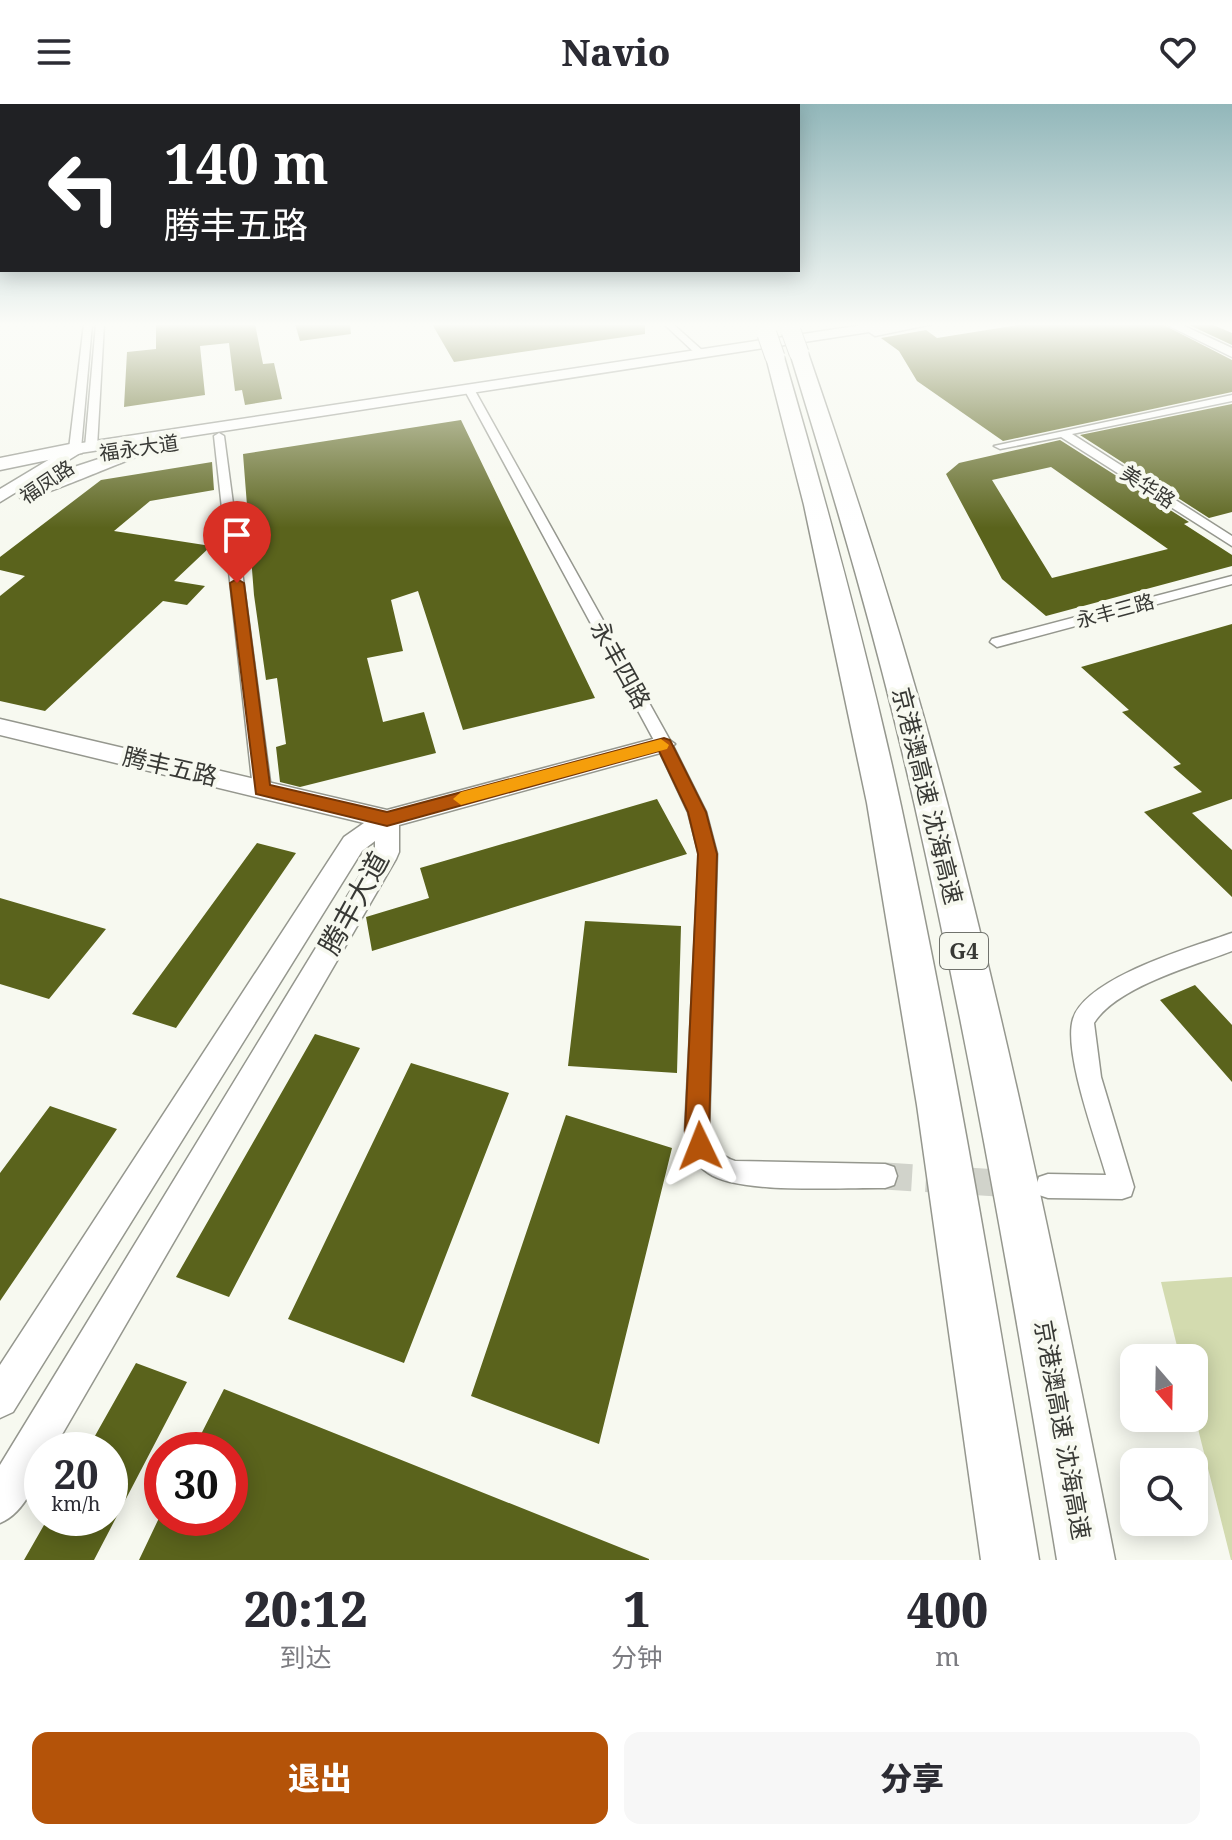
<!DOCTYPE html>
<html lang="zh">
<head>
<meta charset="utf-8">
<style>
	body { margin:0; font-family:"Noto Serif","Noto Sans SC",serif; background:#f7f7f7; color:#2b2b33; height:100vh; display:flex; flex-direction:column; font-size:30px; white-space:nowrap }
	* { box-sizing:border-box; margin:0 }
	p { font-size:26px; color:#7c7c81 }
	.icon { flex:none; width:44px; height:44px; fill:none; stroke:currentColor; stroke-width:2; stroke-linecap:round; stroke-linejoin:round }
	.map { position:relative; height:1456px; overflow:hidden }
	.panel { display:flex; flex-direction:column; background:#fff; flex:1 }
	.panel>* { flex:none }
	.hud { position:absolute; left:0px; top:0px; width:800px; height:168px; box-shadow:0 4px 20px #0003; background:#202124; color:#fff; overflow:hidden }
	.needle { width:52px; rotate:160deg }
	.fabs { position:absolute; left:1120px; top:1240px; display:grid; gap:16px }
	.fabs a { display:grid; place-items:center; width:88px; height:88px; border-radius:16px; background:#fff; box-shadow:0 4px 20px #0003; font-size:40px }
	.speed { position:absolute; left:24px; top:1328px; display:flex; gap:16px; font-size:40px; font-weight:700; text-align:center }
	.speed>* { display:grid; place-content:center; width:104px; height:104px; border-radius:50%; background:#fff; box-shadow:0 4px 20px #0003; line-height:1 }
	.speed small { font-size:20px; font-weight:400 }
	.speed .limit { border:12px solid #d22; background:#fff; color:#111 }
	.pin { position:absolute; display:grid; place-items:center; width:68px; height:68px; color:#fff; margin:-82px -34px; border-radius:50% 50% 50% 0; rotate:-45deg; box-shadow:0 0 8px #0007 }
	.pin .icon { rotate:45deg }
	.me { position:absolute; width:88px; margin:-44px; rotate:358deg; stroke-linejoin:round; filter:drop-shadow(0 0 6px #0008) }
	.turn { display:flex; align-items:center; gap:28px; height:168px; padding:0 32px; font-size:36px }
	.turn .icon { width:104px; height:104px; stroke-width:2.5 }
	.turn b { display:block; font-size:56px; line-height:68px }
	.eta { display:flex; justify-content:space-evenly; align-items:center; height:136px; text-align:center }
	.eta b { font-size:48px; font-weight:800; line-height:56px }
	.button { display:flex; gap:16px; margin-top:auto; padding:16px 32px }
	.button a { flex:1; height:92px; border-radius:16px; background:#b45309; color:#fff; font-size:32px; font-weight:800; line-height:92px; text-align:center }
	.button a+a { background:#f7f7f7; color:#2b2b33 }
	header { display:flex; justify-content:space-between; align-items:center; height:104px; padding:0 32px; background:#fff; font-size:36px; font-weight:800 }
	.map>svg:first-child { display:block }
	.green { fill:#d3dbaf }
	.building { fill:#5a631c; fill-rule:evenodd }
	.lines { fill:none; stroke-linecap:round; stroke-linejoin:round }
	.minor-tunnel { stroke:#d1d3cb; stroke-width:27; stroke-dasharray:27 14; stroke-linecap:butt }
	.minor-casing { stroke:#95978e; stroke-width:3 }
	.tertiary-casing { stroke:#95978e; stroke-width:3 }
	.secondary-casing { stroke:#95978e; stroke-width:3 }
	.primary-casing { stroke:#95978e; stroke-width:3 }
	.motorway-casing { stroke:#95978e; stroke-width:3 }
	.minor { fill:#fff; fill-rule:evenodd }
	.tertiary { fill:#fff; fill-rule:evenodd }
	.secondary { fill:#fff; fill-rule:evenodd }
	.primary { fill:#fff; fill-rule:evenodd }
	.motorway { fill:#fff; fill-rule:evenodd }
	.motorway-bridge-casing { stroke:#95978e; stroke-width:21; stroke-linecap:butt }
	.motorway-bridge { stroke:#fff; stroke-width:19 }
	.route { fill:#b45309; stroke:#753606; stroke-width:2 }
	.slow { fill:#f59e0b }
	.labels { text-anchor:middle; stroke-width:8; stroke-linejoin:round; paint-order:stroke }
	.far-street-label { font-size:20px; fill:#383935; stroke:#f7f9f0 }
	.shield { fill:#f7f9f0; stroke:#71736d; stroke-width:2 }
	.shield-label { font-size:22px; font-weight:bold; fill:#383935 }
	.street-label { font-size:24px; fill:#383935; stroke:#f7f9f0 }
	.near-street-label { font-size:28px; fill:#383935; stroke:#f7f9f0 }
</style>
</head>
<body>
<header><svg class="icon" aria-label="menu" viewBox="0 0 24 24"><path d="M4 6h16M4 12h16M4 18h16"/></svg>Navio<svg class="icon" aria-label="heart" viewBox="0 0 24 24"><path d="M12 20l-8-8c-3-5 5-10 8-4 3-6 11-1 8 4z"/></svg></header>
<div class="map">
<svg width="1232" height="1456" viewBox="0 0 1232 1456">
	<rect width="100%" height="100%" fill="#f7f9f0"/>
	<path class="green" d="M1232,1173V1456H1231L1194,1309V1254H1180L1161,1178Z"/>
	<path class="building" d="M156,220H255L263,260L274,259L282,295L245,301L242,286L235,287L229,239L200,242L205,291L124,303L127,248L156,245Z
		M295,220H350L351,230L300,237Z
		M432,220H645V230L454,258Z
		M1025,220H1162L1232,256V288L1003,337L917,277L899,247L881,234L926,226L937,234Z
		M1187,220H1211L1232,229V241Z
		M1232,300V408L1209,414L1080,331Z
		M461,316L595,594L463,626L418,487L391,496L403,547L367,554L383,618L424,608L436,649L300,683L280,678L276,643L286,640L277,574L266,576L254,491L243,350Z
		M1060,336L1189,418L1184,420L1232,451V462L1046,512L1002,475L946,370L959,359ZM1051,363L1098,396L1168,445L1052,474L992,376Z
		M212,358L214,386L150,397L114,427L211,442L174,477L205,482L187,501L163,497L45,607L0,597V492L25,472L0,466V453L101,376Z
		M1232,520V695L1192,709L1232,746V793L1144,708L1202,688L1173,663L1181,660L1122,608L1129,606L1081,563Z
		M657,695L687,750L372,847L366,813L429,794L420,764Z
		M257,739L296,749L176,924L132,910Z
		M0,794L106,825L49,895L0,880Z
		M585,817L681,822L677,969L568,962Z
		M1195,881L1232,921V978L1160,896Z
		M315,930L360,944L229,1193L176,1173Z
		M411,959L509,989L404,1259L288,1215Z
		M50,1002L117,1025L0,1197V1069Z
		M566,1011L672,1044L599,1340L471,1292Z
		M136,1259L187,1278L94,1456H24L48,1414H110V1346H87Z
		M224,1285L649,1455V1456H139L159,1414H230V1346H193Z"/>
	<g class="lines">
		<path class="minor-tunnel" d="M885,1072L1014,1080"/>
		<defs>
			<path id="minor" d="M84,220H92L81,345L75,348L69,345Z
				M96,220H104L97,343L91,346L85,343Z
				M664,220H673L703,247V251H697Z
				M465,283L474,285L672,640L706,708L717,750L709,1027C712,1042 720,1052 735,1057L885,1060L894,1063L897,1072L894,1081L885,1084C844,1083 739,1091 708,1069C694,1060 689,1043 685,1027L699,750L688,708L656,640L464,285Z
				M1232,291V297L1072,330L1232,432V442L1061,333L1000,345L994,342Z
				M219,329L224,332L271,685L262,691L253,685L214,332Z
				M1232,472V480L997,543L990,538L992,535Z
				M1232,829V847C1193,862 1116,883 1094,919L1101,973L1134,1083L1131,1092L1122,1095L1048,1094L1039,1091L1036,1082L1039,1073L1048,1070L1106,1071C1096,1036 1063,948 1073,915C1086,873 1193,843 1232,829Z"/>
			<path id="tertiary" d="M1165,220H1180L1232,244V253Z
				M0,615L387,706L664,632L675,640L664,648L399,721V748L396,755L53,1346H42C42,1372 25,1409 0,1419V1361L375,747V737L362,747L13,1308L0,1314V1261L344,733L364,719L0,631Z"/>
			<path id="secondary" d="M869,220H933L875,232L869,228L80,349L0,398V385L75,340Z
				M132,344L138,346V352C120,359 30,397 22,396L19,392L71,364Z"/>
			<path id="primary" d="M75,339L84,345L82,349L0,366V354Z"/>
			<path id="motorway" d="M799,244L808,249C859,397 907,546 947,698C1013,948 1065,1202 1115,1456H1057C1015,1202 971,949 914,698C880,547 836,398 790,249Z
				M775,248L784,253C827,401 868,550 901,702C955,952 997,1204 1039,1456H981L917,1001L867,699L804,401L766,253Z"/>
		</defs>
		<use href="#minor" class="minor-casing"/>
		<use href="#tertiary" class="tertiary-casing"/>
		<use href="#secondary" class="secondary-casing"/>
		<use href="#primary" class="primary-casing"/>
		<use href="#motorway" class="motorway-casing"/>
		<use href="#minor" class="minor"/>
		<use href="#tertiary" class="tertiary"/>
		<use href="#secondary" class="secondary"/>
		<use href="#primary" class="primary"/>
		<use href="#motorway" class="motorway"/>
		<defs>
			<path id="motorway-bridge" d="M791,227L799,249
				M767,230L775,253"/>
		</defs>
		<use href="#motorway-bridge" class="motorway-bridge-casing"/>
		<use href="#motorway-bridge" class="motorway-bridge"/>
	</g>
	<linearGradient id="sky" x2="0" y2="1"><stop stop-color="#92b7ba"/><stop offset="0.52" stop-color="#fbfcf8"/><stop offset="1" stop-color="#fbfcf8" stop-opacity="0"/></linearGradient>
	<rect width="1232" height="424" fill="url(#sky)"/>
	<path class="route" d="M237,475L244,479L270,681L387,708L664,634L670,636L706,708L717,750L709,1027L712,1042L708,1050L700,1054L691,1050L685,1027L698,750L688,708L659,647L387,722L256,690L230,479Z"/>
	<path class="slow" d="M661,635L669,641L667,645L461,701L453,695L461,688Z"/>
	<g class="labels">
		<g class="far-street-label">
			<text transform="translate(139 344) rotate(-8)" y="7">福永大道</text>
			<text transform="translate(47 378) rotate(-34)" y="7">福凤路</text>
			<text transform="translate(1148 383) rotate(33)" y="7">美华路</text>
			<text transform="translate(1115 507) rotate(-15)" y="7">永丰三路</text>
		</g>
		<rect class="shield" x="940" y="829" width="48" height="36" rx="6"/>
		<g class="shield-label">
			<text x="964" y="855">G4</text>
		</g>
		<g class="street-label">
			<text transform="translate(620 561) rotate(61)" y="8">永丰四路</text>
			<text transform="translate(170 663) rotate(13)" y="8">腾丰五路</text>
			<text transform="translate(927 692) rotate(76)" y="8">京港澳高速 沈海高速</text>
			<text transform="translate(1062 1326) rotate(80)" y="8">京港澳高速 沈海高速</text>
		</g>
		<g class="near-street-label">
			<text transform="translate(354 799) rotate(-61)" y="10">腾丰大道</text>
		</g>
	</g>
</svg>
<div class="fabs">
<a><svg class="needle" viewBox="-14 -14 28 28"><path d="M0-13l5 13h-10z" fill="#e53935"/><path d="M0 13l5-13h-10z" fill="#7c7c81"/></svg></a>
<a><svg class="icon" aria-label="search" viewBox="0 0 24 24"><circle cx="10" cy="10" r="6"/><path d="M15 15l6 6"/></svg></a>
</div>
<div class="speed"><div>20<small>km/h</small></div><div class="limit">30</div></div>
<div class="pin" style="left:237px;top:479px;background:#d93025"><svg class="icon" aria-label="arrive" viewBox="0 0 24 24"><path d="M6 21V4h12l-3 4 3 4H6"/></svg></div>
<svg class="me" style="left:700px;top:1042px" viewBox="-20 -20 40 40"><path d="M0-17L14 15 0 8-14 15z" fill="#b45309" stroke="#fff" stroke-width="4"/></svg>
<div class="hud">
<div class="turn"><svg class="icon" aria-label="left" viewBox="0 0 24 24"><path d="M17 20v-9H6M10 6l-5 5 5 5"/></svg><div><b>140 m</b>腾丰五路</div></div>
</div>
</div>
<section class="panel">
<div class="eta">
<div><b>20:12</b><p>到达</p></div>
<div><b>1</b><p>分钟</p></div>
<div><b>400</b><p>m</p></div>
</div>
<div class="button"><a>退出</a><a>分享</a></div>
</section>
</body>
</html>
